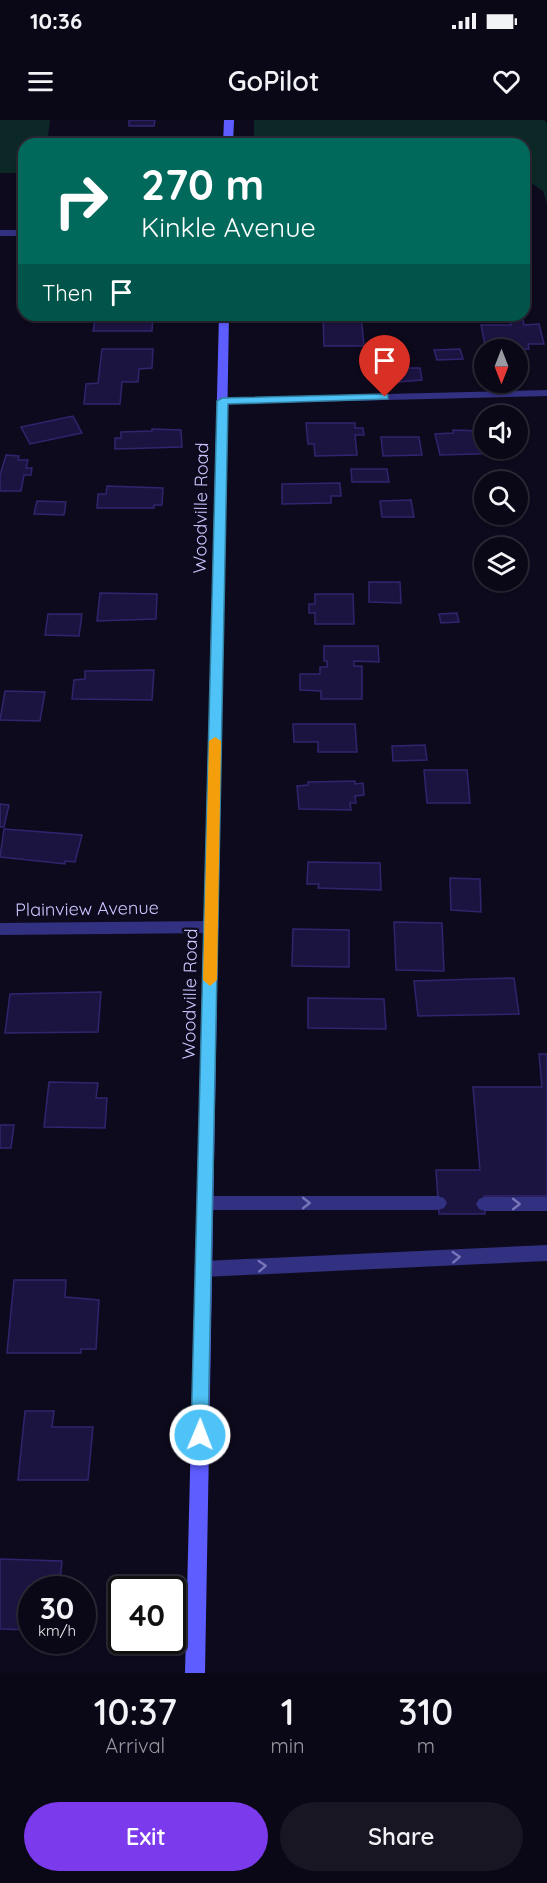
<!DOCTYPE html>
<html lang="en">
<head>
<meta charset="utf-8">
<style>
	body { margin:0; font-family:Quicksand,sans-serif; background:#181623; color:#f1f3f6; height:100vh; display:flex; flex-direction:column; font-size:22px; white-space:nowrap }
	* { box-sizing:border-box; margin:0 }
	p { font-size:20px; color:#999aa1 }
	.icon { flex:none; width:33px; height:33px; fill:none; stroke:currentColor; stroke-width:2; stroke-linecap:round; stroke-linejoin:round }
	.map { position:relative; height:1553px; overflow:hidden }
	.sheet { display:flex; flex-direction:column; background:#0a0816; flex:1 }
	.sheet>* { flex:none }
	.hud { position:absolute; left:18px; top:18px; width:512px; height:183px; border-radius:18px; box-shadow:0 2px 4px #0004,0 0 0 2px #2a2935; background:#00695c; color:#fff; overflow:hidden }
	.needle { width:39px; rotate:180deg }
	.controls { position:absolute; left:474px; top:219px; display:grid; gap:12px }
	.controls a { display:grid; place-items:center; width:54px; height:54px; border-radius:50%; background:#0a0816; box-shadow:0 2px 4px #0004,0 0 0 2px #2a2935; font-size:30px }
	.speed { position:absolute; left:18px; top:1456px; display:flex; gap:12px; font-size:30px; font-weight:700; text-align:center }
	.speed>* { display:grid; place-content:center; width:78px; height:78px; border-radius:50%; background:#0a0816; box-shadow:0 2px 4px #0004,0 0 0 2px #2a2935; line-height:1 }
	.speed small { font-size:15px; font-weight:400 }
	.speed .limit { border:3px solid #111; border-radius:9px; background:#fff; color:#111 }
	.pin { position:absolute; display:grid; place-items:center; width:51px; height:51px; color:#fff; margin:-62px -26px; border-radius:50% 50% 50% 0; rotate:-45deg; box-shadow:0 0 6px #0007 }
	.pin .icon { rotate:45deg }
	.me { position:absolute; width:66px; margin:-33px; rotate:1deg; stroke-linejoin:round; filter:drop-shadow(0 0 4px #0008) }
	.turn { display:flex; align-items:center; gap:21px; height:126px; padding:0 24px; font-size:27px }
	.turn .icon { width:78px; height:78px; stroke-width:2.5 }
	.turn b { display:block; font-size:42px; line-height:51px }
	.then { display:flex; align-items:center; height:57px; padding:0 24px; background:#0003; gap:12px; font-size:22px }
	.eta { display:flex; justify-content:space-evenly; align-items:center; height:102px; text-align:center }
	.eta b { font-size:36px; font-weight:600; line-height:42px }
	.primary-button { display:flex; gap:12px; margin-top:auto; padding:12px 24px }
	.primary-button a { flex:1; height:69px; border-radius:36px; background:#7c3aed; color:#fff; font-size:24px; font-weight:600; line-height:69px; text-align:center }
	.primary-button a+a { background:#181623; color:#f1f3f6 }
	.status { display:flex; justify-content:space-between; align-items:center; height:42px; padding:0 30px; background:#0a0816; direction:ltr }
	.status svg { height:16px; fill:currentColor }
	header { display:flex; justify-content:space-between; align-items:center; height:78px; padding:0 24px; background:#0a0816; font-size:27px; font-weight:600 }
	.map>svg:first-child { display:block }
	.green { fill:#0c2826 }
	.building { fill:#1c1440; stroke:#31246e; stroke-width:1.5 }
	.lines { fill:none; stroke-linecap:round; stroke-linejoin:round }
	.lane { fill:#323081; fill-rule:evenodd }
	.street { fill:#323081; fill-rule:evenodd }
	.secondary { fill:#5e5dff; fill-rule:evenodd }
	.oneway { stroke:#7774ba }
	.route { fill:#4fc3f7; stroke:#337fa1; stroke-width:1.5 }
	.slow { fill:#f59e0b }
	.labels { text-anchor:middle; stroke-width:4.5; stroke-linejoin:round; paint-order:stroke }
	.street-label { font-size:18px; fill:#cbc6ff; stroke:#0d0a1d }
</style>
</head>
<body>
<div class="status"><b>10:36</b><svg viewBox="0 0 49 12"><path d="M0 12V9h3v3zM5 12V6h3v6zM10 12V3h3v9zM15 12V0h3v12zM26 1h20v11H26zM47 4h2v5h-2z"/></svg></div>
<header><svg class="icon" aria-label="menu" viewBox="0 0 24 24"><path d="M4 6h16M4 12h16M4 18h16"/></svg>GoPilot<svg class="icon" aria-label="heart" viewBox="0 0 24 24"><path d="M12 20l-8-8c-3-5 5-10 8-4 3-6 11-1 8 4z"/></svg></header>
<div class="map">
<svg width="547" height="1553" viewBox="0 0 547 1553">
	<rect width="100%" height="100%" fill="#0d0a1d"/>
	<path class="green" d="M0,0H50L47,24H24V53H0Z
		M254,0H544L547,3V83L543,71L524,58V24H254Z"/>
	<path class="building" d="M129,0H155L154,6H129Z
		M96,195H153L152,211H93Z
		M323,195H361L364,226H324Z
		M509,199H523L524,205L539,204L544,224H528L529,229L486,230L481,205H511Z
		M102,229H153L152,248L139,249L138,262H122L120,284H84L86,264L98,263Z
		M460,229L463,239L437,240L434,230Z
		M383,244H405L406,248H420L422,260L385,263Z
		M73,296L82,313L30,324L21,307Z
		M306,303H355V308H363L364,315H355L357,335L315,336L314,324H308Z
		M152,309L181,310L182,327L115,329V318H121V312L152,311Z
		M453,310L483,311L484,328H508L509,333L440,335L435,314L453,313Z
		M381,317H419L422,335L383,336Z
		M6,335L19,336L18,340H28L26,348H32L31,355H24L21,371H0V355Z
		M351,349H387L389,362H352Z
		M340,363L341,376H331V383L282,384V364Z
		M107,366L163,368L162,385H154V388H97L98,374H106Z
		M411,380L414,397H382L380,381Z
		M37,381L66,382L64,395L34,394Z
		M369,462H400L401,483L369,482Z
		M100,473L157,474L156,499L97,501Z
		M315,474H353L354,504H315V493H309V484H315Z
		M457,493L459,502L441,503L439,494Z
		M48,494H82L79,516L45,515Z
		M324,526H378L379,542L354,541V546H362V579H321V571L300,570V554H320V547H327V541H324Z
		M154,550L152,580L72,579L74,560L85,559V551Z
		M5,571L45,572L40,601L0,600Z
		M293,604H355L357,632H318V622H294Z
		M425,625L427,640L393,641L392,626Z
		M424,650H467L470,683H427Z
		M355,661V664L363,663L364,675L355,676L356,683H350L351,690L299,689L297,666L308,665V662Z
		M0,684L9,685L4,707H0Z
		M4,709L82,715L75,742L65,741V744L0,737Z
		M308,742L380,743L381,770L318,768L319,764H307Z
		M450,758L480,759L481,792L451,790Z
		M394,802L442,803L444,851L396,850Z
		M293,809L349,810V847L292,846Z
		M514,858L519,894L418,896L414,861Z
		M101,872L98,912L5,913L10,874Z
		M308,878L384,879L386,909L308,908Z
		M539,934H547V1076H484L485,1094H439L436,1050H480L473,967H542Z
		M49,962L98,963L96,978H107L105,1008L44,1007Z
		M0,1005H14L11,1028H0Z
		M14,1160H66L65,1177L99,1180L96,1229H81V1233H7Z
		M25,1291H54L52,1307H93L88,1360H18Z
		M0,1439L62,1441L59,1470H32V1510L0,1509Z"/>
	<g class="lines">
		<path class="lane" d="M205,1076H438L444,1078L447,1083L444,1088L438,1090H205L199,1088L196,1083L199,1078Z
			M485,1077H547V1091H485L479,1089L476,1084L479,1079Z
			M547,1125V1141L203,1157L197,1155L194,1149L197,1143L203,1141Z"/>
		<path class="street" d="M0,110H24V116H0Z
			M547,270V276L222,284L216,281L222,278Z
			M211,801L216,803L219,807L216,811L211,813L0,815V803Z"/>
		<path class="secondary" d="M224,0H234L233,24H223Z
			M219,195H229L205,1553H185Z"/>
	</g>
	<defs><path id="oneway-chevron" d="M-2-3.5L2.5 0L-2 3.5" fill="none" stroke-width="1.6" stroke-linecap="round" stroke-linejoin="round" transform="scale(1.5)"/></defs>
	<g class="oneway">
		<use href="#oneway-chevron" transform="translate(306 1083)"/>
		<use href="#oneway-chevron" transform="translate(516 1084)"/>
		<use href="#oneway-chevron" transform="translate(456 1137) rotate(-3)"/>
		<use href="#oneway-chevron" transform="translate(262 1146) rotate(-3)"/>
	</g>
	<path class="route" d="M385,274L388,275V279L228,284L208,1315L206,1321L200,1323L194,1321L191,1315L217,281L222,278Z"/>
	<path class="slow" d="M215,617L221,621L217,860L210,866L203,860L209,621Z"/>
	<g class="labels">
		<g class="street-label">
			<text transform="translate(201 388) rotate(-89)" y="6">Woodville Road</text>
			<text transform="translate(87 789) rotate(-1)" y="6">Plainview Avenue</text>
			<text transform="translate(190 874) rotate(-89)" y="6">Woodville Road</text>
		</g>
	</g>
</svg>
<div class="controls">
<a><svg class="needle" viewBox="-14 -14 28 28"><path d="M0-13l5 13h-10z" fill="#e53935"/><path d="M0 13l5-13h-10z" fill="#999aa1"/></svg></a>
<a><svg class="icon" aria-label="sound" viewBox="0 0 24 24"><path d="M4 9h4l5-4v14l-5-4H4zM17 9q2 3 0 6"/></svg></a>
<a><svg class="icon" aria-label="search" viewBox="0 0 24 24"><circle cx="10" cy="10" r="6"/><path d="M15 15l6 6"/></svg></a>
<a><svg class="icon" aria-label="layers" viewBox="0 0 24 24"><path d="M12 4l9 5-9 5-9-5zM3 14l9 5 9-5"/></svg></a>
</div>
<div class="speed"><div>30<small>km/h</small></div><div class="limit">40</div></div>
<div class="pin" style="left:385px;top:277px;background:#d93025"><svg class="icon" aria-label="arrive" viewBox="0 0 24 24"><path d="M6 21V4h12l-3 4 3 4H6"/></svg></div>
<svg class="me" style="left:200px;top:1315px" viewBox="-20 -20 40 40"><circle r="17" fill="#4fc3f7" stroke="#fff" stroke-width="3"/><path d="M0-11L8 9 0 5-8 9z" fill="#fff"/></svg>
<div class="hud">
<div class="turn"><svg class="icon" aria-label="right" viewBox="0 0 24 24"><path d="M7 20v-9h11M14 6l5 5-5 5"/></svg><div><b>270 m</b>Kinkle Avenue</div></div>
<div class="then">Then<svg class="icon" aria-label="arrive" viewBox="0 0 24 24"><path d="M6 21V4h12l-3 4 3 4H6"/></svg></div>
</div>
</div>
<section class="sheet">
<div class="eta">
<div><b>10:37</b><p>Arrival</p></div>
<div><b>1</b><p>min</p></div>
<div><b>310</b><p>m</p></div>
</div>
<div class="primary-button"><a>Exit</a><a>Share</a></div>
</section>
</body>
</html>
